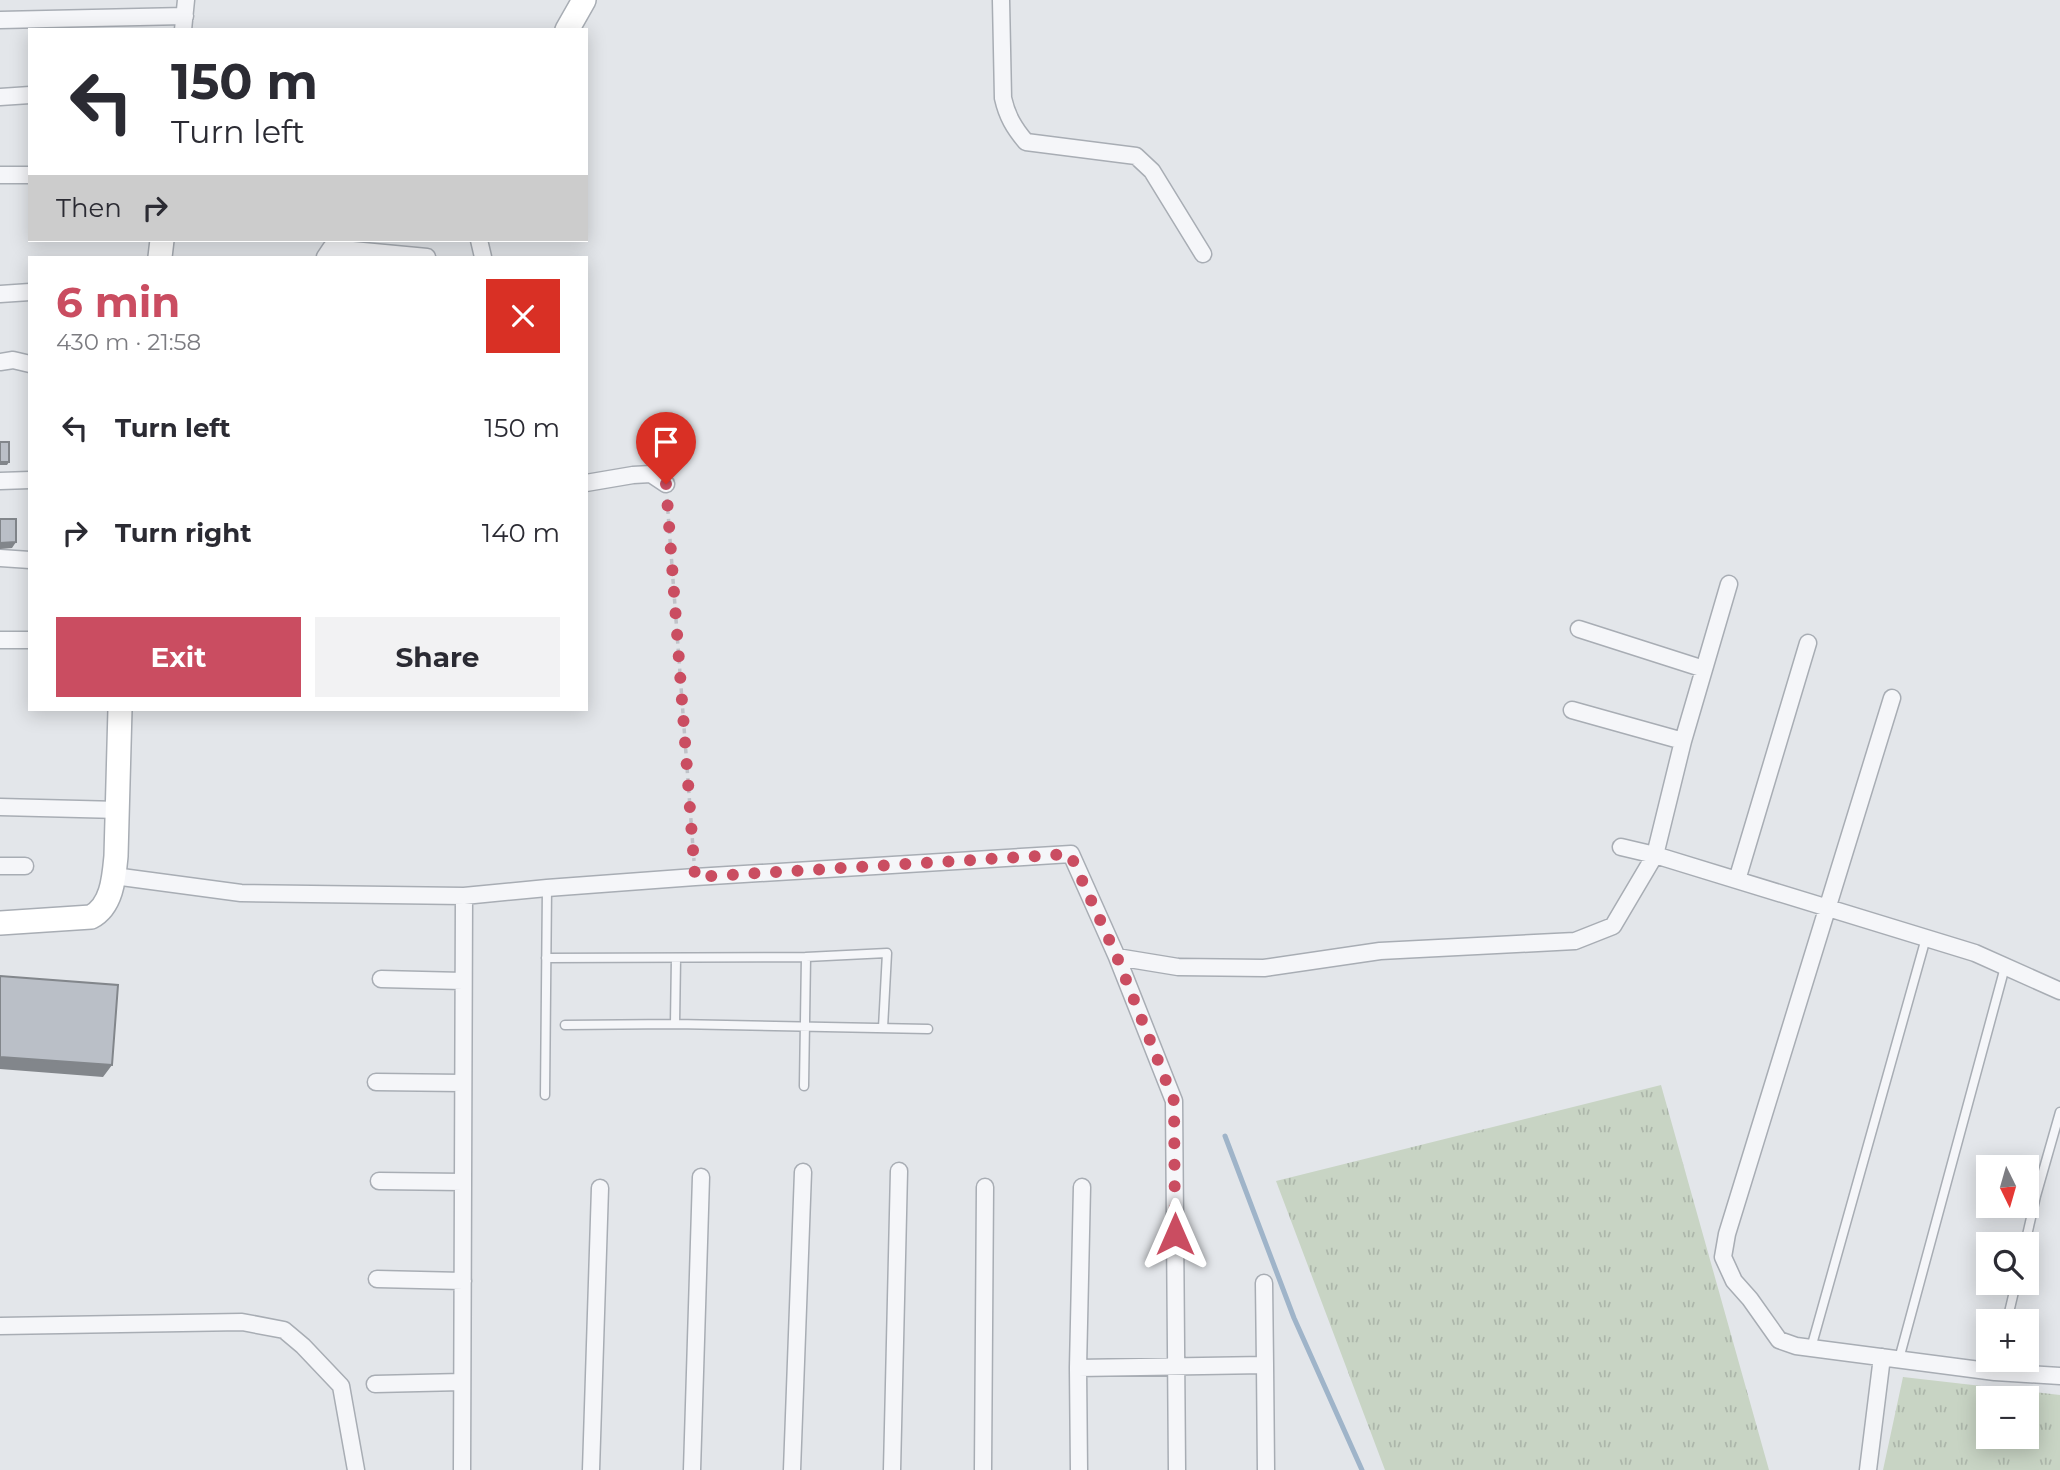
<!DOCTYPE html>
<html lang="en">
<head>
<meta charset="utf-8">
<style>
	body { margin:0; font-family:Montserrat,sans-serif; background:#f2f2f3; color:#2b2b33; height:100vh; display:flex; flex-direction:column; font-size:26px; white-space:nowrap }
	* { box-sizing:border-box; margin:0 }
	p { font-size:23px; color:#7c7c81 }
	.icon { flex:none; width:38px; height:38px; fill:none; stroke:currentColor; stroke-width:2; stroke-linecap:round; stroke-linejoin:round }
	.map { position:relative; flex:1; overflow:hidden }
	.panel { position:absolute; left:28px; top:256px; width:560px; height:455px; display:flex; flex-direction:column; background:#fff; border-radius:0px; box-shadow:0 4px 18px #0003 }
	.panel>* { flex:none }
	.top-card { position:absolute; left:28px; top:28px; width:560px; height:214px; border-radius:0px; box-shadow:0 4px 18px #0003; background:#fff; color:#2b2b33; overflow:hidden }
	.needle { width:46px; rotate:175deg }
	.tools { position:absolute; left:1976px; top:1155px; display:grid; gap:14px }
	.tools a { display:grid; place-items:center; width:63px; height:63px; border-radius:0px; background:#fff; box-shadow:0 4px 18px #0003; font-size:35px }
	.pin { position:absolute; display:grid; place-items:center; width:60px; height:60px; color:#fff; margin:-72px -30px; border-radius:50% 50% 50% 0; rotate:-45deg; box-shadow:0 0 7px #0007 }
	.pin .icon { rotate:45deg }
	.me { position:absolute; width:77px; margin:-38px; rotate:0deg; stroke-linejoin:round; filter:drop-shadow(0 0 5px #0008) }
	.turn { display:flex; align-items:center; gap:24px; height:147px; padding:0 28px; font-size:32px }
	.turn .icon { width:91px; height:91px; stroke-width:2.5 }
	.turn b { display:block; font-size:49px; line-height:60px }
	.then { display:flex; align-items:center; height:66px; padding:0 28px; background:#0003; gap:14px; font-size:26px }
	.round { display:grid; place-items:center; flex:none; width:74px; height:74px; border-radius:0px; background:#f2f2f3 }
	.summary { display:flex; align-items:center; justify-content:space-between; height:119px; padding:0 28px }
	h1 { font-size:42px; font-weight:700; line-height:52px; color:#ca4d61 }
	.button { display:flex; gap:14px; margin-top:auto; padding:14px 28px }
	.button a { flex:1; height:80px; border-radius:0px; background:#ca4d61; color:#fff; font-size:28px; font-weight:700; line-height:80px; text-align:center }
	.button a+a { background:#f2f2f3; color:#2b2b33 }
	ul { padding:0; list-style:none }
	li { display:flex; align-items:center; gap:21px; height:105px; padding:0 28px }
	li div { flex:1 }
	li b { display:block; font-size:26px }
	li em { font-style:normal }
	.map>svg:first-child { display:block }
	.grass { fill:url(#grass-tufts); fill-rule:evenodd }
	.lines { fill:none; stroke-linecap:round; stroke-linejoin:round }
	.stream { stroke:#9fb4c9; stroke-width:5 }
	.lane-casing { stroke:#a8adb4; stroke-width:11 }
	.street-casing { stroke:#a8adb4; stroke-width:19 }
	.secondary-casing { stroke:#a8adb4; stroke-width:26 }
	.path { stroke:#c0c3c9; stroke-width:3.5; stroke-dasharray:5 5; stroke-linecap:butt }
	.lane { stroke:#f5f6f9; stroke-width:8 }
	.street { stroke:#f5f6f9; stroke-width:16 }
	.secondary { stroke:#fff; stroke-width:23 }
	.shaded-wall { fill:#82868b }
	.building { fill:#babfc7; stroke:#82868b; stroke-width:2 }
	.route { stroke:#ca4d61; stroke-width:12; stroke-dasharray:0 21.6 }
</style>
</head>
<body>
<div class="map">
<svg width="2060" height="1470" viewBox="0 0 2060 1470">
	<defs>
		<pattern id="grass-tufts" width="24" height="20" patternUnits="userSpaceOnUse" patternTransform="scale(1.75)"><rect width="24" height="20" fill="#c8d4c4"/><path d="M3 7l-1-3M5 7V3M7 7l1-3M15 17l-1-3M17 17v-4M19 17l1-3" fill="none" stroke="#acb6aa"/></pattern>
	</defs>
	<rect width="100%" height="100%" fill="#e3e6ea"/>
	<path class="grass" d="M1661,1085L1769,1470H1385L1276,1181Z
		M1903,1377L2060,1395V1470H1883ZM1988,1398H2026V1437H1988Z"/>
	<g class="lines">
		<path class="stream" d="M1225,1136L1294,1318L1362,1470"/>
		<defs>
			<path id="lane" d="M806,957L887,953L883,1028
				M546,958L806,957L804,1086
				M675,1024L676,958
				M565,1025L675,1024L928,1029
				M545,1095L547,888
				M2025,1244L2036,1196L2060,1112
				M2007,1321L2016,1283
				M1811,1348L1926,938
				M1899,1359L2005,967"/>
			<path id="street" d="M1001,0L1003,98C1007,116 1014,128 1026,142L1136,156L1152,171L1203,254
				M0,20L185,16
				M183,30L186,0
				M0,97L30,95
				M0,175H30
				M479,240L483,257
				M325,257L331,248L427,257
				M0,294L30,292
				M0,362L13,360L30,364
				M0,481L30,480
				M586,483L633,475L651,474L666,484
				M0,558L30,560
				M1579,629L1704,669
				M0,640H30
				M1892,698L1727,1234L1723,1257L1734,1281L1750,1299L1779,1340L1796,1346L1995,1372L2060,1376
				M1572,710L1683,741
				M0,807L119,810
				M1621,847L1655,855L1683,741L1729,584
				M0,866H25
				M114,876L241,893L464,896L547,888L695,877L1071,854L1117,957L1174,1101L1177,1470
				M1737,880L1808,643
				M1117,957L1178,967L1264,968L1380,951L1575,941L1613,926L1655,855L1975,953L2060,991
				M381,979L463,981
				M376,1082L463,1083
				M379,1181L463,1182
				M377,1279L463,1281
				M1264,1283L1265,1365
				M0,1326L242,1322L284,1330L303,1346L341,1386L356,1470
				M1078,1368L1265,1365L1266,1470
				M375,1384L462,1382
				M462,1470L464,896
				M591,1470L600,1188
				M692,1470L701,1177
				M792,1470L803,1172
				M892,1470L899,1171
				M983,1470L985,1187
				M1079,1470L1078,1368L1082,1187
				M1868,1470L1882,1357"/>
			<path id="secondary" d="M567,30L584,0
				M160,257L162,240
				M0,923L91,917C112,906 114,878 116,856L120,709"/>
		</defs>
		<use href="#lane" class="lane-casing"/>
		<use href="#street" class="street-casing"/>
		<use href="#secondary" class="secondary-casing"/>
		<path class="path" d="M667,499L694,861"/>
		<use href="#lane" class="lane"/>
		<use href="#street" class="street"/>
		<use href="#secondary" class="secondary"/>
	</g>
	<path class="shaded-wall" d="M0,462H9L7,465H0Z
		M16,542L12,548L0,549V543Z
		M0,1057L112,1065L103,1077L0,1069Z"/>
	<path class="building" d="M0,442H9V462H0Z
		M0,519H16V542L0,543Z
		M0,976L118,985L112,1065L0,1057Z"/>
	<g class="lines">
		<path class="route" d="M666,484L695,877L1070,854L1117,957L1174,1101L1175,1234"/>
	</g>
</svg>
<div class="tools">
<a><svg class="needle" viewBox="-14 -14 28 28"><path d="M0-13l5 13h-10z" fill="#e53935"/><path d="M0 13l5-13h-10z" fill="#7c7c81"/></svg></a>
<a><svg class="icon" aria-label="search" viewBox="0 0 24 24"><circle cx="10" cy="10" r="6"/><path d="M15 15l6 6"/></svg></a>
<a>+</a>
<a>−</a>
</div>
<div class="pin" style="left:666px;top:484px;background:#d93025"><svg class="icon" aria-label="arrive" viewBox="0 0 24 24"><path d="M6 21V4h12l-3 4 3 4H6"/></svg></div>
<svg class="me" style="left:1175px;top:1234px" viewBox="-20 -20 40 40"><path d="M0-17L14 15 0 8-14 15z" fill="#ca4d61" stroke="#fff" stroke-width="4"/></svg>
<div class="top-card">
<div class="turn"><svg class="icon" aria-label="left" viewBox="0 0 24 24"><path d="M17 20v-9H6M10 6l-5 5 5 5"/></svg><div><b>150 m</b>Turn left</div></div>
<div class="then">Then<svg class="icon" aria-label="right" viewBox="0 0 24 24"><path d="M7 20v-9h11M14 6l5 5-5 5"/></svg></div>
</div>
<section class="panel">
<div class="summary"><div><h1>6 min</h1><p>430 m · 21:58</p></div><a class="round" style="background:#d93025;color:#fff"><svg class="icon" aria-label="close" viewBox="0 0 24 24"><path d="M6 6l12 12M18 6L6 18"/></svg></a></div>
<ul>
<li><svg class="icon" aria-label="left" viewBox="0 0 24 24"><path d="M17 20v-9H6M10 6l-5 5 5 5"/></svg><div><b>Turn left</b></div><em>150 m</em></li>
<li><svg class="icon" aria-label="right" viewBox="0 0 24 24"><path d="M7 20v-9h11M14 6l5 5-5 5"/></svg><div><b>Turn right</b></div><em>140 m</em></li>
</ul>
<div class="button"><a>Exit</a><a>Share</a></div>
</section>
</div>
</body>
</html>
